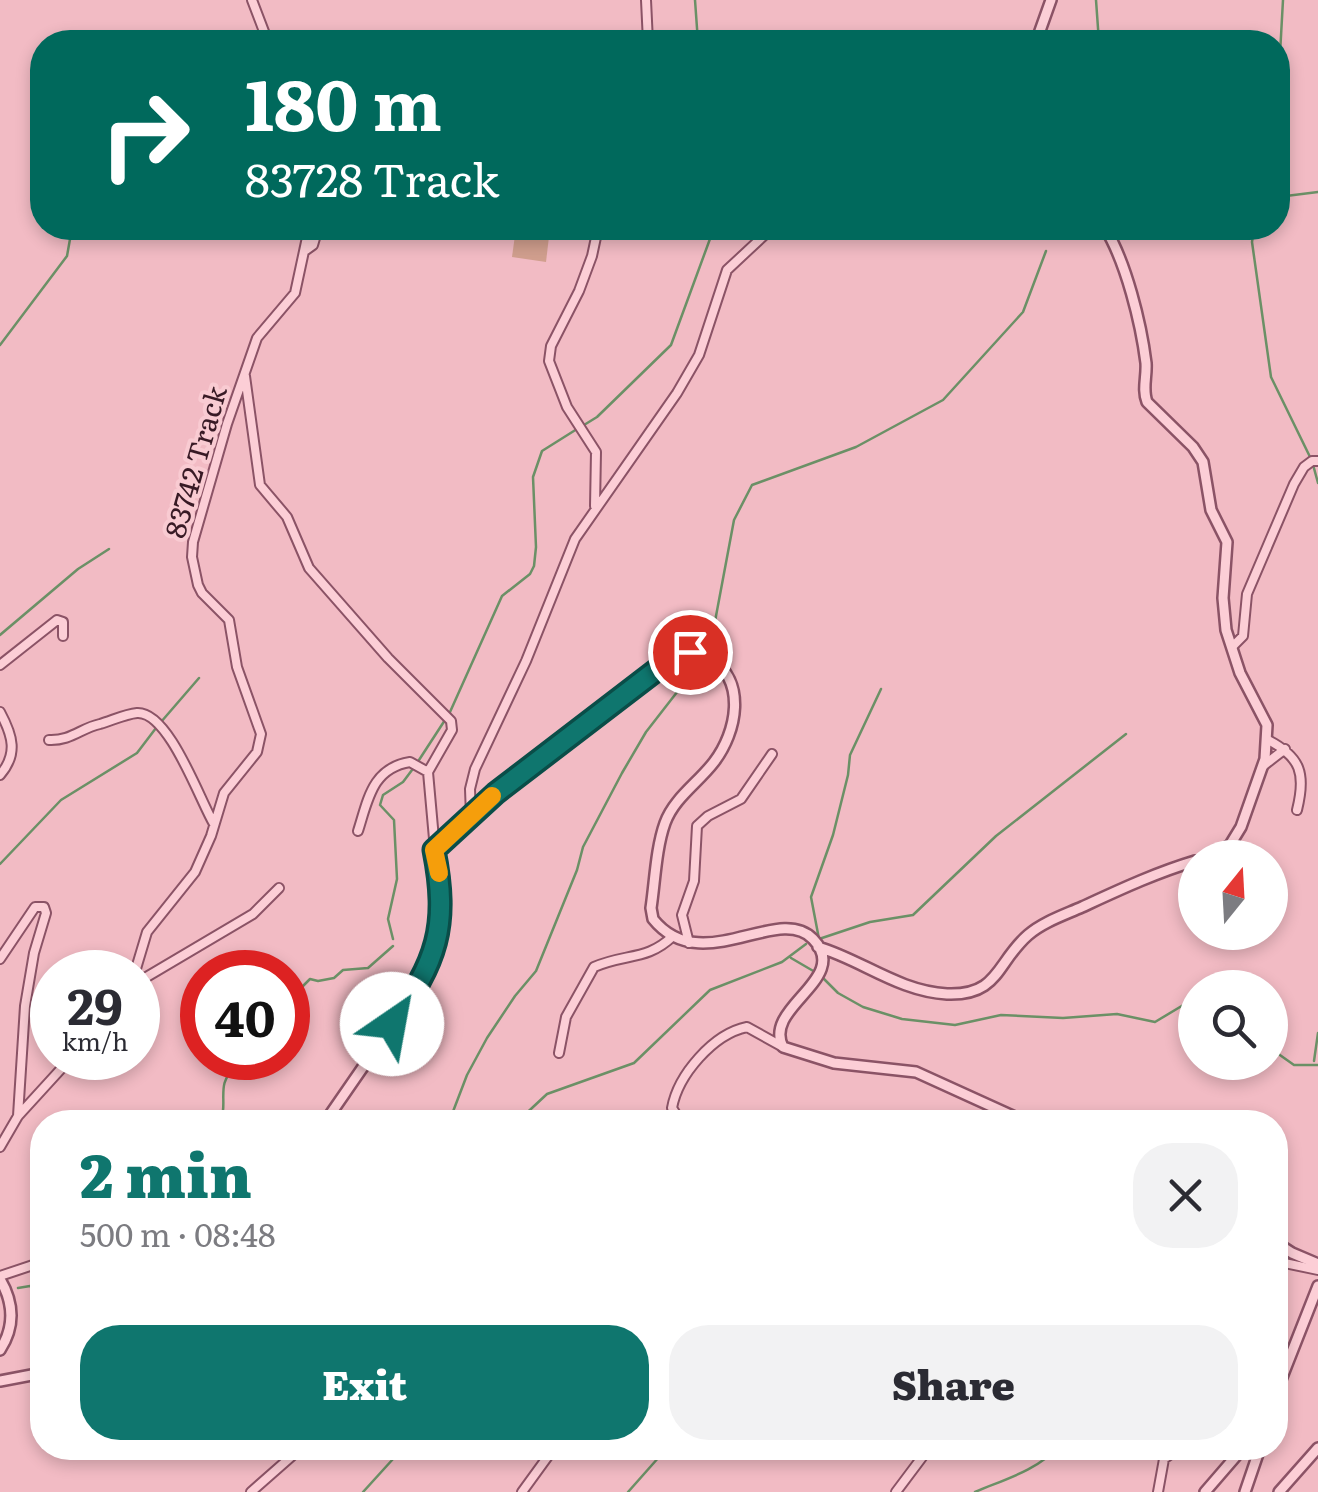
<!DOCTYPE html>
<html lang="en">
<head>
<meta charset="utf-8">
<style>
	body { margin:0; font-family:Literata,serif; background:#f2f2f3; color:#2b2b33; height:100vh; display:flex; flex-direction:column; font-size:38px; white-space:nowrap }
	* { box-sizing:border-box; margin:0 }
	p { font-size:32px; color:#7c7c81 }
	.icon { flex:none; width:55px; height:55px; fill:none; stroke:currentColor; stroke-width:2; stroke-linecap:round; stroke-linejoin:round }
	.map { position:relative; flex:1; overflow:hidden }
	.details { position:absolute; left:30px; top:1110px; width:1258px; height:350px; display:flex; flex-direction:column; background:#fff; border-radius:40px; box-shadow:0 5px 15px #0003 }
	.details>* { flex:none }
	.top-card { position:absolute; left:30px; top:30px; width:1260px; height:210px; border-radius:40px; box-shadow:0 5px 15px #0003; background:#00695c; color:#fff; overflow:hidden }
	.needle { width:65px; rotate:18deg }
	.fabs { position:absolute; left:1178px; top:840px; display:grid; gap:20px }
	.fabs a { display:grid; place-items:center; width:110px; height:110px; border-radius:50%; background:#fff; box-shadow:0 5px 15px #0003; font-size:50px }
	.speed { position:absolute; left:30px; top:950px; display:flex; gap:20px; font-size:50px; font-weight:700; text-align:center }
	.speed>* { display:grid; place-content:center; width:130px; height:130px; border-radius:50%; background:#fff; box-shadow:0 5px 15px #0003; line-height:1 }
	.speed small { font-size:25px; font-weight:400 }
	.speed .limit { border:15px solid #d22; background:#fff; color:#111 }
	.pin { position:absolute; display:grid; place-items:center; width:85px; height:85px; color:#fff; margin:-42px; border:5px solid #fff; border-radius:50%; box-shadow:0 2px 10px #0007 }
	.me { position:absolute; width:110px; margin:-55px; rotate:33deg; stroke-linejoin:round; filter:drop-shadow(0 0 8px #0008) }
	.turn { display:flex; align-items:center; gap:35px; height:210px; padding:0 50px; font-size:45px }
	.turn .icon { width:130px; height:130px; stroke-width:2.5 }
	.turn b { display:block; font-size:70px; line-height:85px }
	.round { display:grid; place-items:center; flex:none; width:105px; height:105px; border-radius:40px; background:#f2f2f3 }
	.overview { display:flex; align-items:center; justify-content:space-between; height:170px; padding:0 50px }
	h1 { font-size:60px; font-weight:800; line-height:75px; color:#0f766e }
	.primary-button { display:flex; gap:20px; margin-top:auto; padding:20px 50px }
	.primary-button a { flex:1; height:115px; border-radius:40px; background:#0f766e; color:#fff; font-size:40px; font-weight:800; line-height:115px; text-align:center }
	.primary-button a+a { background:#f2f2f3; color:#2b2b33 }
	.map>svg:first-child { display:block }
	.green { fill:#d19f8e }
	.lines { fill:none; stroke-linecap:round; stroke-linejoin:round }
	.stream { stroke:#6b9066; stroke-width:2.5 }
	.minor-casing { stroke:#8b5366; stroke-width:12 }
	.tertiary-casing { stroke:#8b5366; stroke-width:14 }
	.minor { stroke:#fcced6; stroke-width:8 }
	.tertiary { stroke:#fcced6; stroke-width:9 }
	.route-casing { stroke:#0a4d48; stroke-width:25 }
	.route { stroke:#0f766e; stroke-width:18 }
	.slow { stroke:#f59e0b; stroke-width:18 }
	.labels { text-anchor:middle; stroke-width:8; stroke-linejoin:round; paint-order:stroke }
	.street-label { font-size:28px; fill:#381a25; stroke:#f9cbd2 }
</style>
</head>
<body>
<div class="map">
<svg width="1318" height="1492" viewBox="0 0 1318 1492">
	<rect width="100%" height="100%" fill="#f2bbc4"/>
	<path class="green" d="M516,228H550L546,262L512,257Z"/>
	<g class="lines">
		<path class="stream" d="M695,0L698,42
			M1096,0L1099,42
			M1278,90L1283,0
			M1278,197L1318,192
			M1254,228L1252,242L1271,377L1312,461L1318,483
			M0,345L67,256L72,228
			M584,425L597,417L671,345L714,228
			M0,635L78,569L109,549
			M710,648L734,520L752,485L856,447L943,400L1023,312L1046,251
			M881,689L850,755L848,775L833,835L811,897L819,939L870,922L913,915L996,836L1126,734
			M450,712L502,596L530,574L534,566L536,547L533,477L542,451L577,429
			M161,722L199,678
			M419,760L445,720
			M0,864L61,800L137,753L156,728
			M393,939L388,919L397,879L394,820L380,805L383,795L403,782L412,770
			M791,958L815,972
			M823,978L838,993L863,1007L902,1019L955,1025L1001,1015L1063,1018L1117,1014L1155,1022L1185,1004L1195,1007
			M288,1026L298,1011L296,993L310,979L318,981L334,978L343,970L368,968L393,946
			M1270,1048L1294,1065H1318
			M1314,1061L1318,1033
			M219,1122C230,1106 214,1083 235,1069C245,1063 257,1065 266,1058
			M449,1122L467,1075L487,1038L515,996L536,971L577,870L583,847L622,773L646,732L702,660
			M517,1122L547,1094L634,1063L710,990L782,962L806,944
			M18,1288L30,1286L42,1293
			M363,1492L403,1448
			M628,1492L667,1448
			M975,1492C1000,1481 1039,1470 1056,1448"/>
		<defs>
			<path id="minor" d="M252,0L268,42
				M646,0L648,42
				M306,250L313,245L318,228
				M245,376L260,485L287,517L309,568L388,658L451,721L452,730L428,772
				M595,506L596,452L567,407L549,361L551,346L579,291L592,256L598,228
				M1232,647L1243,636L1247,594L1294,484L1304,467L1312,461H1318
				M0,665L57,620L63,622V636
				M0,712C13,736 18,754 0,775
				M49,740C71,741 81,728 100,724C111,721 125,714 137,713C169,711 200,801 214,824
				M1268,740C1301,757 1306,774 1297,810
				M1263,766L1285,749
				M428,772L435,850
				M471,816L470,789L475,769L526,661L575,539L677,393L699,355L727,270L772,228
				M358,831C368,800 372,768 410,762L428,772
				M689,943L682,915L694,881L697,826L708,816L741,799L772,754
				M0,959L35,907H44L46,913L34,953L25,1006L18,1116
				M135,972L147,932L195,872L211,836L224,793L257,752L261,734L237,667L229,620L202,593L198,585L192,557L193,542L227,424L257,338L295,293L309,228
				M138,982L253,914L279,888
				M559,1053L566,1017L594,967C626,953 647,961 673,936
				M681,1122L672,1108C678,1075 713,1034 747,1027L783,1047
				M838,1122H841
				M0,1147L18,1116L71,1058
				M1275,1261L1318,1270
				M0,1276L42,1262
				M1194,1448L1207,1450
				M251,1492L301,1448
				M522,1492L554,1448
				M896,1492L929,1448
				M1158,1492L1164,1459L1179,1448"/>
			<path id="tertiary" d="M1036,42L1051,0
				M1105,228C1126,262 1141,323 1146,363C1147,377 1142,389 1147,402L1193,447L1203,462L1211,510L1227,542L1223,598L1226,630L1240,673L1267,725L1265,759L1241,827L1230,845L1207,858
				M818,947C862,960 898,991 947,994C999,996 996,963 1028,935C1043,922 1064,915 1082,907C1119,890 1155,873 1195,861
				M325,1122L410,999L427,969L440,925L442,906L435,850L495,793L667,662C683,653 694,648 710,658C747,681 737,732 714,762C698,783 674,798 665,823C656,848 655,881 651,908L653,919C701,979 778,903 813,939C852,979 762,1007 783,1047L834,1063L916,1072L1026,1122
				M1275,1242L1292,1253L1318,1264
				M0,1279C14,1303 15,1327 0,1350
				M0,1381L42,1373
				M1275,1395L1318,1286
				M1205,1492L1243,1448
				M1245,1492L1260,1448
				M1279,1492L1318,1448"/>
		</defs>
		<use href="#minor" class="minor-casing"/>
		<use href="#tertiary" class="tertiary-casing"/>
		<use href="#minor" class="minor"/>
		<use href="#tertiary" class="tertiary"/>
	</g>
	<g class="lines">
		<defs>
			<path id="route" d="M392,1024C437,961 449,927 434,850L496,793L667,662L690,652"/>
		</defs>
		<use href="#route" class="route-casing"/>
		<use href="#route" class="route"/>
		<path class="slow" d="M439,873L434,850L492,796"/>
	</g>
	<g class="labels">
		<g class="street-label">
			<text transform="translate(196 462) rotate(-74)" y="10">83742 Track</text>
		</g>
	</g>
</svg>
<div class="fabs">
<a><svg class="needle" viewBox="-14 -14 28 28"><path d="M0-13l5 13h-10z" fill="#e53935"/><path d="M0 13l5-13h-10z" fill="#7c7c81"/></svg></a>
<a><svg class="icon" aria-label="search" viewBox="0 0 24 24"><circle cx="10" cy="10" r="6"/><path d="M15 15l6 6"/></svg></a>
</div>
<div class="speed"><div>29<small>km/h</small></div><div class="limit">40</div></div>
<div class="pin" style="left:690px;top:652px;background:#d93025"><svg class="icon" aria-label="arrive" viewBox="0 0 24 24"><path d="M6 21V4h12l-3 4 3 4H6"/></svg></div>
<svg class="me" style="left:392px;top:1024px" viewBox="-20 -20 40 40"><circle r="19" fill="#fff"/><path d="M0-13L10 11 0 6-10 11z" fill="#0f766e"/></svg>
<div class="top-card">
<div class="turn"><svg class="icon" aria-label="right" viewBox="0 0 24 24"><path d="M7 20v-9h11M14 6l5 5-5 5"/></svg><div><b>180 m</b>83728 Track</div></div>
</div>
<section class="details">
<div class="overview"><div><h1>2 min</h1><p>500 m · 08:48</p></div><a class="round"><svg class="icon" aria-label="close" viewBox="0 0 24 24"><path d="M6 6l12 12M18 6L6 18"/></svg></a></div>
<div class="primary-button"><a>Exit</a><a>Share</a></div>
</section>
</div>
</body>
</html>
